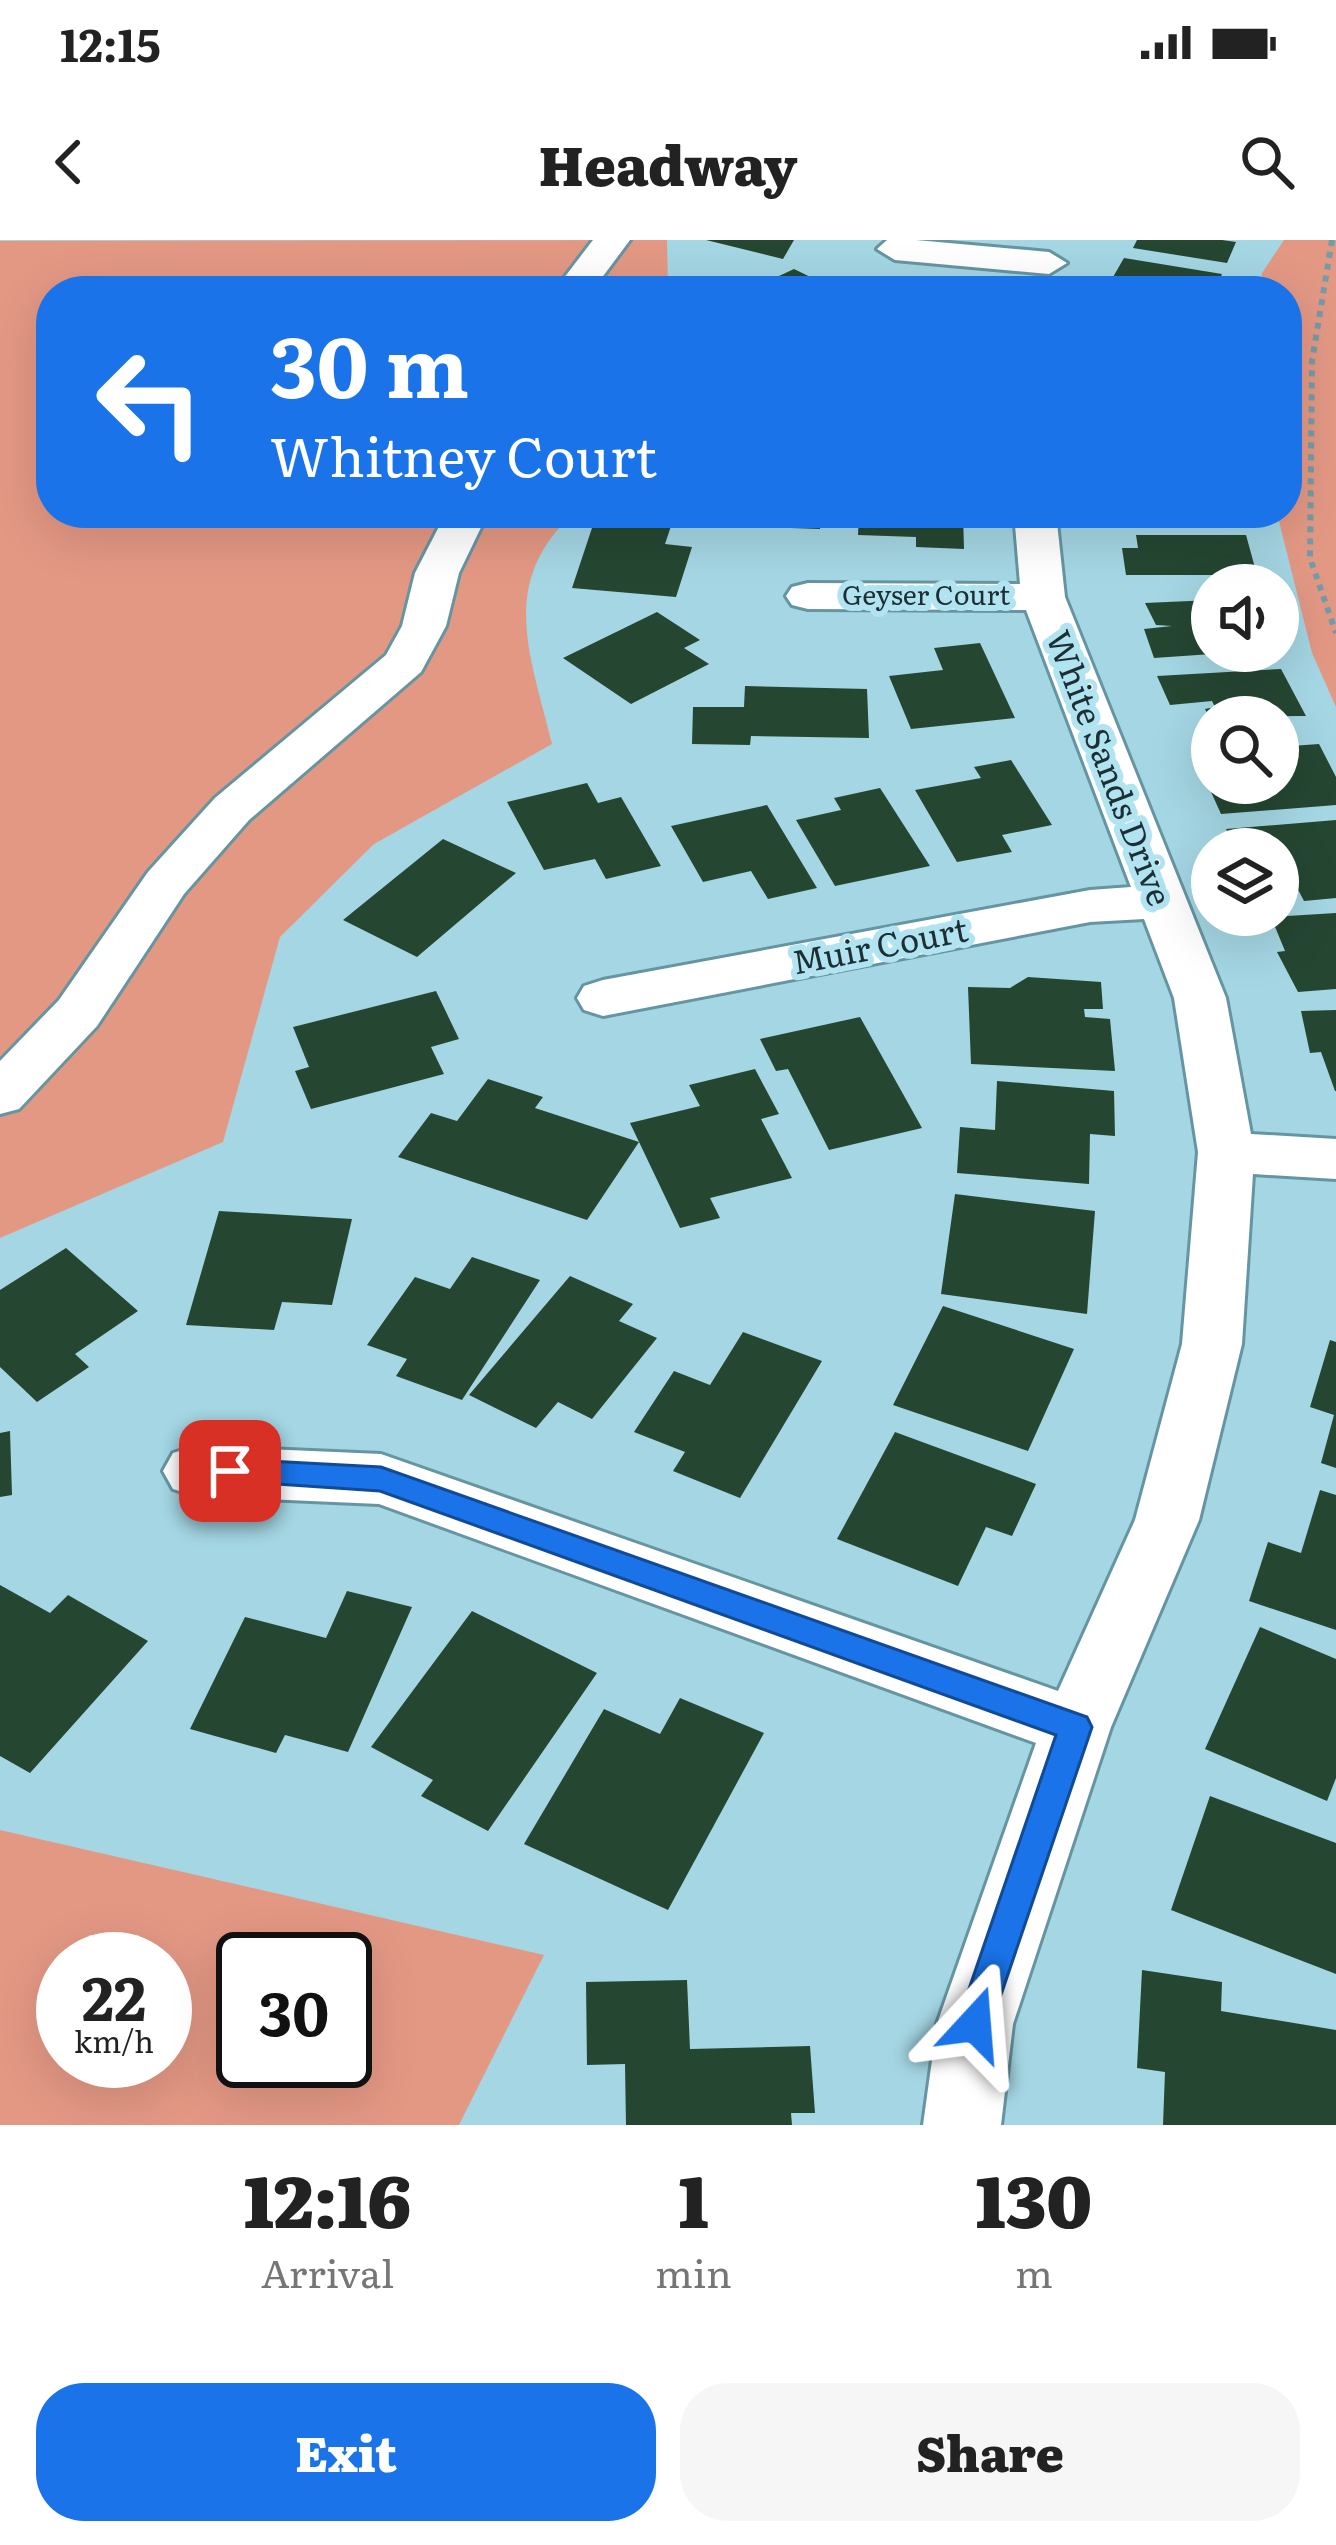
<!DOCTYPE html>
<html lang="en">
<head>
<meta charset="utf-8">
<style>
	body { margin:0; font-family:Literata,serif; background:#f6f6f6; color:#222; height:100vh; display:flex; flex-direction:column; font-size:45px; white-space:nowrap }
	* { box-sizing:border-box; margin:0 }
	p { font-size:39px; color:#767676 }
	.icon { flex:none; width:66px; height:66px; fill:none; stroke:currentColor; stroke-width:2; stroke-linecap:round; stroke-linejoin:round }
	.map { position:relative; height:1885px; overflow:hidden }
	.side { display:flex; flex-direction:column; background:#fff; flex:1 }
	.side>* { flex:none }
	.banner { position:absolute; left:36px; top:36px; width:1266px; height:252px; border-radius:48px; box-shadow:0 12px 48px #0002; background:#1a73e8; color:#fff; overflow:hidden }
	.tools { position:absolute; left:1191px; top:324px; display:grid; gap:24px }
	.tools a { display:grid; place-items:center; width:108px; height:108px; border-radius:50%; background:#fff; box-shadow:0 12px 48px #0002; font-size:60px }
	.speed { position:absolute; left:36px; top:1692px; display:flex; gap:24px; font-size:60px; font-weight:700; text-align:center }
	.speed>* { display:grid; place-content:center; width:156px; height:156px; border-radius:50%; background:#fff; box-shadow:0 12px 48px #0002; line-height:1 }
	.speed small { font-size:30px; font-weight:400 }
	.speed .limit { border:6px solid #111; border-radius:18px; background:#fff; color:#111 }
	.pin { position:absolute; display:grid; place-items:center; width:102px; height:102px; color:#fff; margin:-51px; border-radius:24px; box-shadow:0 6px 18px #0006 }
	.me { position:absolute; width:132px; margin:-66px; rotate:19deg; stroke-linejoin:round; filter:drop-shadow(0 0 9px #0008) }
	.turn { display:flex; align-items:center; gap:42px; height:252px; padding:0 36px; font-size:54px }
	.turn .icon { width:156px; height:156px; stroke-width:2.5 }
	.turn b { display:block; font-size:84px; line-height:102px }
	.eta { display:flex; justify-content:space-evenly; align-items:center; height:204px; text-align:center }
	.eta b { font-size:72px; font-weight:800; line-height:84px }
	.button { display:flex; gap:24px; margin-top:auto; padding:24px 36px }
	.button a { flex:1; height:138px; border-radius:48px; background:#1a73e8; color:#fff; font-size:48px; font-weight:800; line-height:138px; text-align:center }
	.button a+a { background:#f6f6f6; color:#222 }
	.status { display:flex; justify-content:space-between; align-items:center; height:84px; padding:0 60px; background:#fff; direction:ltr }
	.status svg { height:33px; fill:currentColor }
	header { display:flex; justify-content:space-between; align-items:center; height:156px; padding:0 36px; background:#fff; font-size:54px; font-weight:800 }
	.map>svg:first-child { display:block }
	.green { fill:#e39884; fill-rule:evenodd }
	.building { fill:#254732 }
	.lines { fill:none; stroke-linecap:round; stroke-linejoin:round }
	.minor-casing { stroke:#6695a2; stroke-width:6 }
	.path { stroke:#749ca6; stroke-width:6; stroke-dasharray:6 6; stroke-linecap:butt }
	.minor { fill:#fff; fill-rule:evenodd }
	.route { fill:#1a73e8; stroke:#114b97; stroke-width:3 }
	.labels { text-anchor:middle; stroke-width:12; stroke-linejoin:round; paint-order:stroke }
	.far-street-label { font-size:27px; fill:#1b2f34; stroke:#b1e3f0 }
	.street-label { font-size:33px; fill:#1b2f34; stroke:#b1e3f0 }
</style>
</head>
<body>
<div class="status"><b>12:15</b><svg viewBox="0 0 49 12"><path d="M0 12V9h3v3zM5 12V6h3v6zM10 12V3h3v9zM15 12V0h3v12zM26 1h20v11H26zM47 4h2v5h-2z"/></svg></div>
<header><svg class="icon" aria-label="back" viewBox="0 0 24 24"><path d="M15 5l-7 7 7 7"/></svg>Headway<svg class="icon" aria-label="search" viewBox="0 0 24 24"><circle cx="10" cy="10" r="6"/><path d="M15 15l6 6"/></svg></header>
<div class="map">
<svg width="1336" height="1885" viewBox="0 0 1336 1885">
	<rect width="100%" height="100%" fill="#a4d6e3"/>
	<path class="green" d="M667,0L668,51H51V273H574C497,343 531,416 552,504L374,604L280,697L223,902L0,998V1Z
		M1284,0H1336V467L1312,413L1277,273H1287V51H1261L1262,33Z
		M0,1590L544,1715L459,1885H0ZM63,1719H165V1821H63ZM243,1719H345V1821H243Z"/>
	<path class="building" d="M706,0H794L783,19Z
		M1137,0H1222L1236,2L1227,23L1133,8Z
		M1124,18L1222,34L1215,51H1126L1130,40L1113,37Z
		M794,29L839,51H781L764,43Z
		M597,273L675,274L665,304L692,307L676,357L572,348Z
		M703,273H821L820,289L702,285Z
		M859,273H963L964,309L916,307V297L858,295Z
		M1127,273H1233L1236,287L1129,285Z
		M1136,295H1246L1257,335H1126L1122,308H1138Z
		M1212,360V414L1154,418L1144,389L1172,386L1156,385L1145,363Z
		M657,372L700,400L684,408L709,424L631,464L563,418Z
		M980,403L1015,478L911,489L889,436L943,430L934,408Z
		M1281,429L1306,476L1209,477L1205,469L1215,467L1212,461L1170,465L1157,436Z
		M745,446L867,449L869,498L751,496L750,505L692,504L693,467H744Z
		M1319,504L1336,537V565L1221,574L1207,543H1278V507Z
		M1011,520L1052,585L1002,595L1012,612L957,622L915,550L981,538L974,527Z
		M587,543L598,563L621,557L661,626L606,639L595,619L544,630L507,562Z
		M880,548L930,626L835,646L796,580L841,570L834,558Z
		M767,565L817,648L768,659L751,631L703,642L671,586Z
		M1336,580V658L1304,661L1283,621H1278V609H1235L1226,589Z
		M443,599L516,633L417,717L343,680Z
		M1336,673V749L1298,752L1277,712L1285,711L1271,677Z
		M1028,737L1101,742L1103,769H1084L1085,777L1110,779L1115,831L971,824L968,747L1010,748Z
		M436,751L459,799L431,807L444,834L311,869L295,831L309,827L293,787Z
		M1336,770V851H1335L1321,812L1310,813L1301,771Z
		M860,777L922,888L829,910L788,829L776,831L760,799Z
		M755,829L779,874L761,879L792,938L710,958L720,978L680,988L630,883L700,866L689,845Z
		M488,839L543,857L535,868L639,902L587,980L398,917L431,873L457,881Z
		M997,841L1114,851L1115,896L1090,894L1089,944L957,933L960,887L995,890Z
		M955,954L1095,971L1087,1074L941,1054Z
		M219,971L352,979L332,1065L282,1062L274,1090L186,1085Z
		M66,1008L138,1071L75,1114L89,1127L37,1162L0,1127V1050Z
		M472,1017L540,1040L462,1160L396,1136L407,1119L367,1105L415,1037L450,1049Z
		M570,1036L633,1064L619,1081L657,1098L592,1179L558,1162L536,1188L469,1155Z
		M943,1066L1074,1109L1028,1211L893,1165Z
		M743,1092L822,1121L740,1258L673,1231L685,1212L634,1192L674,1131L710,1145Z
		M1330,1100L1336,1102V1228L1321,1223L1334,1175L1310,1167Z
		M10,1191L12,1255L0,1257V1193Z
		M895,1192L1036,1244L1012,1296L986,1287L958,1346L837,1299Z
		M1320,1250L1336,1255V1390L1249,1361L1268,1302L1301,1313Z
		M0,1345L50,1373L68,1355L148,1401L30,1533L0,1516Z
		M347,1351L412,1367L348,1512L285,1495L276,1513L190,1489L245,1377L326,1398Z
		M472,1371L597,1433L488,1591L421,1556L433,1540L371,1507Z
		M1260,1387L1336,1419V1538L1327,1561L1205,1509Z
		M680,1458L764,1493L668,1670L524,1604L604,1469L660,1494Z
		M1210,1556L1336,1603V1734L1171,1670Z
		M1142,1730L1222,1742L1221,1771L1336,1790V1885H1163L1165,1832L1137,1828Z
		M687,1740L690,1809L810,1806L815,1873H791L792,1885H626L625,1824L587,1825L586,1742Z"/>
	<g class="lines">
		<defs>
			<path id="minor" d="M593,0H630L592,51H554Z
				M916,0L1049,12L1067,23L1049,34L895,20L877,9L887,0Z
				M446,273H488L459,333L446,386L421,432L249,580L184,654L97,786L19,869L0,874V821L59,760L148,632L215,558L386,415L402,386L415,333Z
				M1014,273H1056L1065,357L1226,758L1251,894L1336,899V939L1253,934L1242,1104L1199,1280L1111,1487L1013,1784L1001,1885H923L937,1784L1036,1503L379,1264L195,1256L173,1249L163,1231L173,1213L195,1206L381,1214L1058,1451L1135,1280L1182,1104L1198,912L1174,758L1144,679L1090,682L603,776L584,770L577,758L584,746L603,740L1090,650L1131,647L1026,370L808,369L792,365L786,356L792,347L808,343L1020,344Z"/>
		</defs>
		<use href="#minor" class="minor-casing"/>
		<path class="path" d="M1332,0L1312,121L1310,318L1336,393"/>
		<use href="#minor" class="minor"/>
	</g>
	<path class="route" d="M230,1219L381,1227L1087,1477L1092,1487L987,1796L975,1801L962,1796L957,1784L1056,1495L380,1251L219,1240L215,1231Z"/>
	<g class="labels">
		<g class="far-street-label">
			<text x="926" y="365">Geyser Court</text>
		</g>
		<g class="street-label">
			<text transform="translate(1109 528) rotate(69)" y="12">White Sands Drive</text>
			<text transform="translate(880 706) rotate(-11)" y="12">Muir Court</text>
		</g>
	</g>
</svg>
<div class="tools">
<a><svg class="icon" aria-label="sound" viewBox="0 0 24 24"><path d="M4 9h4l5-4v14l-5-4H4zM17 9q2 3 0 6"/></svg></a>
<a><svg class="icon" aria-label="search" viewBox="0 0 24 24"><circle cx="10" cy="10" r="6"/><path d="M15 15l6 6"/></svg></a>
<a><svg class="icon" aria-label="layers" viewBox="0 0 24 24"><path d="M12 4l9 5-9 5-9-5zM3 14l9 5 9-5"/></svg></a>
</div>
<div class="speed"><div>22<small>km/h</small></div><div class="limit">30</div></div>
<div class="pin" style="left:230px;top:1231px;background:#d93025"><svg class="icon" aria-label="arrive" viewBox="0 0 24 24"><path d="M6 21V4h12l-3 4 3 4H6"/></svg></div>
<svg class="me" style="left:975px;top:1784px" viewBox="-20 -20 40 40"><path d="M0-17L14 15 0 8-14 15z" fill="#1a73e8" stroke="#fff" stroke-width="4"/></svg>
<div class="banner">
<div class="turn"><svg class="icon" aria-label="left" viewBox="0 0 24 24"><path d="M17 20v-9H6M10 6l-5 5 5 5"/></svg><div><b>30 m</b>Whitney Court</div></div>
</div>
</div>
<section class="side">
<div class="eta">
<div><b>12:16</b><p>Arrival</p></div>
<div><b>1</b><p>min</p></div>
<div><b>130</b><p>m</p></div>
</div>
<div class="button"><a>Exit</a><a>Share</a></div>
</section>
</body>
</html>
